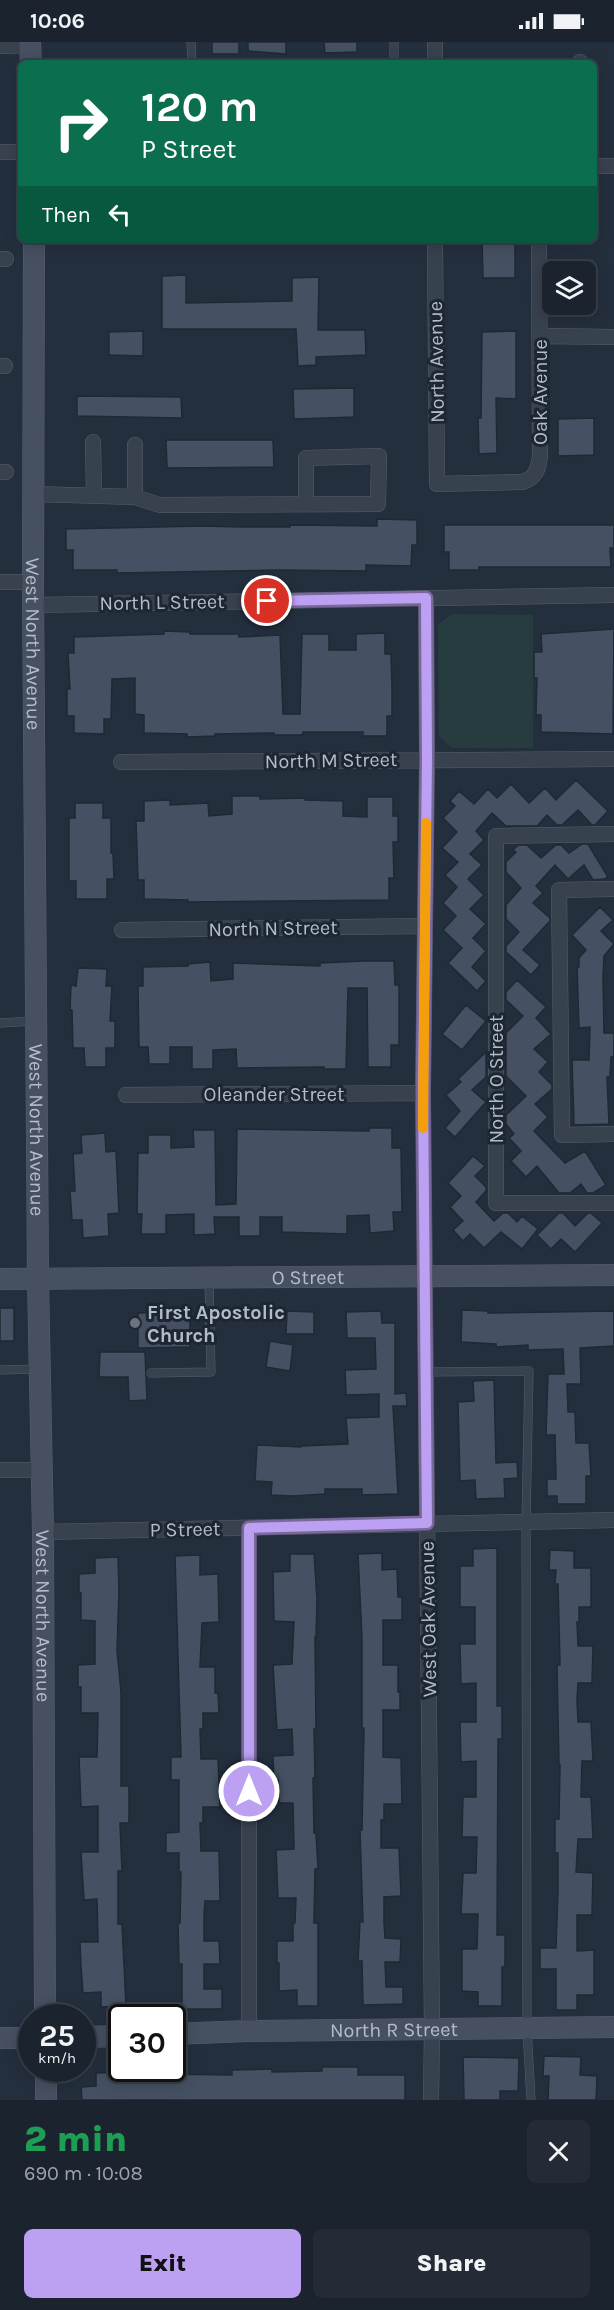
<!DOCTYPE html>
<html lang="en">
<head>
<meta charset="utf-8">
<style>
	body { margin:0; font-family:Karla,sans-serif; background:#242b36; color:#f1f3f6; height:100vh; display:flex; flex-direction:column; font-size:22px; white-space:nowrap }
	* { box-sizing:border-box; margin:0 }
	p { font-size:20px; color:#a0a4aa }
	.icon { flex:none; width:33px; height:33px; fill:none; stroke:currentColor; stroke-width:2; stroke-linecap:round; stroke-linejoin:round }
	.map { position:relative; height:2058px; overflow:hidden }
	.details { display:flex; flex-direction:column; background:#1b232e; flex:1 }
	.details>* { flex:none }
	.guide { position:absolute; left:18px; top:18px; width:579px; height:183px; border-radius:9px; box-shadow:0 3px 15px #0003,0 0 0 2px #39404a; background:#0b6e4f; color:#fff; overflow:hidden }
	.controls { position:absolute; left:542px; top:219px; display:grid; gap:12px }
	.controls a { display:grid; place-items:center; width:54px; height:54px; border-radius:9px; background:#1b232e; box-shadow:0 3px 15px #0003,0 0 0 2px #39404a; font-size:30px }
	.speed { position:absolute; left:18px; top:1962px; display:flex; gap:12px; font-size:30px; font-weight:700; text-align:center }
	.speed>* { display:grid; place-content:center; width:78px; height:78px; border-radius:50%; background:#1b232e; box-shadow:0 3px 15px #0003,0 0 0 2px #39404a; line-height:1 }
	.speed small { font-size:15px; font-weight:400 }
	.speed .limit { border:3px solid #111; border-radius:9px; background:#fff; color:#111 }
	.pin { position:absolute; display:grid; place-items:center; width:51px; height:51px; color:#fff; margin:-26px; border:3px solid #fff; border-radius:50%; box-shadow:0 2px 6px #0007 }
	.me { position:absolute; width:66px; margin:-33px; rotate:0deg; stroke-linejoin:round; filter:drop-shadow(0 0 4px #0008) }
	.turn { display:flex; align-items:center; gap:21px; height:126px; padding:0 24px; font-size:27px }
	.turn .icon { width:78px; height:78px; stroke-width:2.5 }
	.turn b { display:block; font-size:42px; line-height:51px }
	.then { display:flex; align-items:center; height:57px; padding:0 24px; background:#0003; gap:12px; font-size:22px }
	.round { display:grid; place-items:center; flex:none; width:63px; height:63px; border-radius:9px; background:#242b36 }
	.overview { display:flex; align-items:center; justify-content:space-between; height:102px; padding:0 24px }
	h1 { font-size:36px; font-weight:800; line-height:45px; color:#1e9e55 }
	.primary-button { display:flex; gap:12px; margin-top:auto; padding:12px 24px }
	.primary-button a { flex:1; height:69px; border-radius:9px; background:#bca0f2; color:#111; font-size:24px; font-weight:800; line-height:69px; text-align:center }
	.primary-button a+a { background:#242b36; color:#f1f3f6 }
	.status { display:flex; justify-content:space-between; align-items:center; height:42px; padding:0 30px; background:#1b232e; direction:ltr }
	.status svg { height:16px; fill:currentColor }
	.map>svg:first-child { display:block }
	.green { fill:#263c3f }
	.building { fill:#455162; stroke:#1f2835; stroke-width:1.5 }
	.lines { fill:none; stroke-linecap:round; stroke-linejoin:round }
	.lane-casing { stroke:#565f6c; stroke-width:9 }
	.street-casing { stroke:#565f6c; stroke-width:16 }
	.secondary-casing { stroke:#565f6c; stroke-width:22 }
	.lane { stroke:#38414e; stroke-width:8 }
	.street { stroke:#38414e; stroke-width:15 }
	.secondary { stroke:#465061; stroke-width:21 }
	.route-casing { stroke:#7a689d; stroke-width:15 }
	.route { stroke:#bca0f2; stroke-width:10 }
	.slow { stroke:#f59e0b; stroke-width:10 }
	.worship-dot { fill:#6b7280; stroke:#1d2633; stroke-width:2 }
	.labels { text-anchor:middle; stroke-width:6; stroke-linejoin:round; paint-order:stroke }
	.street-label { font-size:20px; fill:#b4bcc9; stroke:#1d2633 }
	.poi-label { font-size:20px; font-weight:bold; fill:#b4bcc9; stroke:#1d2633; text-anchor:start }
</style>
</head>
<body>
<div class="status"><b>10:06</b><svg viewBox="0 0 49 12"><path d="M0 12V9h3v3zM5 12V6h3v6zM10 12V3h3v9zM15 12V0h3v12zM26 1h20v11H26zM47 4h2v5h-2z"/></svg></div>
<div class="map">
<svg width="614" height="2058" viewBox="0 0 614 2058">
	<rect width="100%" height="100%" fill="#242f3e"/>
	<path class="green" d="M452,572L533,573V706H452L439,694L438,582Z"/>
	<path class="building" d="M212,0H239V12H212Z
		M248,0H286V12L248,9Z
		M324,0H357V10L325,11Z
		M482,198H515V236H483Z
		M186,233V261L292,259V236L319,235L318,288H365L366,313L316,315V323L298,324L296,287H162V234Z
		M143,289V314L109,313V290Z
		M516,289V357L496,356L497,411L479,412L478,376H481L482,290Z
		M354,346V375L294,377L293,347Z
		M77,354L181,355L182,376L77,374Z
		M594,376V413L558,414V377Z
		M166,398H273L274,425L167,426Z
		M377,477L417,478V503H412L411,524L366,523V529L279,528L117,531V528H73V508H66V487L202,484L241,485H290V483L377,484Z
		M444,483H614V506H610L611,525H479V528H449V510H444Z
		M614,587L613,692L541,690V673H536L537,636H534V610H542L541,592Z
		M164,589L190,590V592H239V595L280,593L283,672H300L302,592H329V608H356V592L385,591V612H391L392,648V674H387V694H363V690H303L302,693H274V691L215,692V694L187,695V692L144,691V673L135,672V636L112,637L111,677H104V692L74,691V674H67V647H70L68,611H74V595L164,592Z
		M576,738L608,769L595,783H592L578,768L562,783H557L547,773L537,784H506L492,771L476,789L484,798L470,812L482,823L468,837L484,853L470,867L486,882L473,896L486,909L472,925L486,939L477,949L448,921L462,906L443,888L456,874L443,861L457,845L445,833L458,820L442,806L457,790L443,776L455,764L450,759L459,749L474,762L488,747L497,756L511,742L529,761L545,746L556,758Z
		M232,754H260V757L305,756V758L343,759V774L367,775V755H393V774H398V800H393L394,836H389V858L188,860V858L144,857V838H138L136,779H144V759L170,758V763L208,761L209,774L232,772Z
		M75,761H103V776H111V811H113L114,837H107V857H76V839H69V776H75Z
		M582,802H588L608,835L604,837L593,838L584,823L568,837L555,823L536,844L543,851L533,861L550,876V879L523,908L540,923L531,933L506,910V904L519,890L506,877V863L521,846L506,830V820L516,810L513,808L518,803H527L541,816L556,803H561L569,811Z
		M600,865L613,878L601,889L614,902L604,914L603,934L604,991H614V1015H611L610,1035H607L609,1082L574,1083L572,1018H589L590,985L579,986L577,925H579V916L586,908L572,893Z
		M364,919H394L395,943H399V1003H391V1025H368L367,946H348L346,1027H324V1025L237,1026L236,1007L213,1008V1027H192V1005H170V1022H149L148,1005H139L138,944H143V925L188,924V922L210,920L211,939L233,937V921L320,924V921Z
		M78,926L107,927L106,944H112L110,979H115V1006H106V1025H85L84,1006H73L72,968H70L71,943L76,944Z
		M517,938L546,965L536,976L551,992L534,1007L548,1020L539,1030L552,1043V1047L535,1062L548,1075L534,1089L565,1121L585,1109L606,1143L593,1151H587L581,1142L570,1151H559L537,1124L526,1135L511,1119L521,1109L509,1096L514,1092L506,1082V1073L526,1054L506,1034V991L523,974L506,958V950Z
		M466,963L486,979L462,1008L442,992Z
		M486,1010V1035L472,1048L486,1060L455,1095L445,1086L460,1069L446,1053L461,1040L458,1037Z
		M369,1086H392V1106H401L402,1170H393L394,1189L370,1191L369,1173L347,1174V1192L282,1190V1175H260V1194H239V1175H214L215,1192L194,1193V1172L166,1173V1192H141L142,1172H137L138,1111H148V1093H171V1106L194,1105L193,1088H215L216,1163L236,1162L237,1087L369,1089Z
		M105,1091L106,1110L116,1109L119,1171L108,1172L109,1194L83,1196L82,1178H72L70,1149H75L73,1112L82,1111L81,1093Z
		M473,1114L485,1124L475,1134L486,1145V1149L476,1160L494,1179L503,1171H508L517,1180L522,1174L538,1187L522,1207L501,1190L484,1206L470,1192L463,1199L453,1188L463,1179L450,1165L461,1154L448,1141Z
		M559,1171H563L575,1184L588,1171H591L602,1181L575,1210L561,1197L551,1207L537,1193Z
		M0,1266H14V1299H0Z
		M462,1268L488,1269V1271L614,1269V1304L580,1306L581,1342H567L568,1370H575L576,1401H589L591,1434H586V1462H557V1454H547V1437H556L555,1393H546L548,1332H564L563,1307L528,1308V1303L496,1305V1302L461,1300Z
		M287,1269L314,1270V1292H286Z
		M381,1269L382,1281H395V1352L406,1351L407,1364H393L398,1452L362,1453V1447H325V1452L293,1454L271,1453L272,1440L255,1439L257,1403L301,1405V1404L348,1402L346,1376L379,1375V1352L346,1353L345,1328L376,1327L375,1296H347L346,1270Z
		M190,1270V1305L138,1306V1271Z
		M270,1299L293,1303L290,1329L266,1325Z
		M100,1310H145L147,1358L129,1359L128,1335H99Z
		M494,1338L496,1421L517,1420L518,1436L504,1437L505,1456L476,1457L475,1438L460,1439L458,1360L474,1359L473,1339Z
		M497,1506V1664H502V1697H498L497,1893H505V1925H502V1964H478V1950L462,1949V1907H477L478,1872H461L463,1831H476L477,1795H462L463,1755H476V1719L461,1720L460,1680H476V1641L461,1642L460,1602H475V1565H460V1524H473V1507Z
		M550,1508L574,1509V1526H591V1565H579V1580H577L578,1604H593L592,1641H578L577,1658L578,1680H591L593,1719H582L581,1755H591L593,1797H578L576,1830L593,1831L592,1873H577V1909L594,1908V1953H577V1968H556V1927H540V1906H556L558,1849V1811H555V1777H559L560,1723H559L557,1623H560L559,1581L558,1542H555L556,1528H549Z
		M382,1511V1528L397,1527L398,1555H402V1578H383V1623H398V1650H400V1668H383V1715L401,1716L402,1762H384V1778H381V1806H399L401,1854L384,1855V1880L385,1896L401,1897L400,1920H385L386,1945H403V1962L363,1963L362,1919H358L360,1879L363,1880L360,1788H362L364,1686H362V1596L358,1512Z
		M290,1512H314L317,1557L316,1596L315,1595L316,1687H314L315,1736H313L314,1791H316L318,1826L315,1827L314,1881H318V1964H297V1948L279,1949V1921H277V1899H293V1881H295L296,1856H278L276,1808L294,1807L293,1761H279L278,1738H274L273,1714L293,1713L292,1687L277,1688L273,1623L292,1622L294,1580L274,1579L273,1530L290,1529Z
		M200,1513V1533L218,1532L219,1580L202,1581L200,1625H215V1651H218L219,1671H203V1687H200L201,1717H218L220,1765H203V1781H200L201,1809H219L220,1859H205L204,1874V1899H219L220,1922H204V1947H222V1967H182V1922H179L178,1881H180L181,1830H179V1811H166V1791L179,1790V1738H171V1715H181L175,1514Z
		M118,1515L119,1550L117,1608L121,1650V1744H129V1781H120L122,1829H118V1882H122L126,1964L101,1965V1950L83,1951L81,1924L80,1900H98L97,1857L84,1858L81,1810H98V1764L81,1765L79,1715H97L98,1671H81V1645H78V1623L95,1622V1579L81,1578V1551H79V1532L95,1531V1516Z
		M544,2014L581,2015L580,2033L597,2034L596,2058H548L549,2034H543Z
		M463,2015L519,2016L518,2049H500V2058H464Z
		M322,2025H358V2033H405V2058H82L81,2045L96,2044V2031L126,2030V2027L165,2026V2032L232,2033V2028L272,2027V2030L322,2029Z"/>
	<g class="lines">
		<defs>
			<path id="lane" d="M191,0L192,21
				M394,0V21
				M0,981L34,979
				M0,1328L37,1327
				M425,1330L529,1329L526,1480L527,1986L531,2058
				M151,1331L211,1330L209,1238"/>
			<path id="street" d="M0,4L30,3
				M580,20V21
				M435,21V0
				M0,110H21
				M594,124H614
				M435,198L437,442L522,440C536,436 538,428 540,414L539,198
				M0,217H6
				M541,294L614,295
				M0,324H5
				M93,400L94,452
				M135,403V455
				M0,430H6
				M34,452L135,455L160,463L378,462L379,414L306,416V462
				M0,540H34
				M426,556L427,717L423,1051L432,1988L431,2058
				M33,563L614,553
				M121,720L614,717
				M614,792L496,794V1161H614
				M614,847L559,848L562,1093L614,1092
				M122,888L425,884
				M126,1053L423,1051
				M0,1428H43
				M43,1490L614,1478
				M249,1989V1486"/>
			<g id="secondary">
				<path d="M30,0L31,21"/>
				<path id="s1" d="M34,198L33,548L38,1237L43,1490L45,1976"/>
				<path id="s2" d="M0,1237L614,1233"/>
				<path id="s3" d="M172,1992L249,1989L614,1985"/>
				<path d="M82,1995L122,1994"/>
				<path d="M0,1996H32"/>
				<path d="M46,2026V2058"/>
			</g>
		</defs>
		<use href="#lane" class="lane-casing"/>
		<use href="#street" class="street-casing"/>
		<use href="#secondary" class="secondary-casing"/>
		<use href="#lane" class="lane"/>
		<use href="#street" class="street"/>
		<use href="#secondary" class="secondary"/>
	</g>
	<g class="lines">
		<defs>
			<path id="route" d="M249,1749V1486L427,1481L423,1051L427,717L426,556L267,559"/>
		</defs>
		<use href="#route" class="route-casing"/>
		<use href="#route" class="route"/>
		<path class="slow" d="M423,1086L426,781"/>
	</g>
	<circle class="worship-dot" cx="135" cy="1281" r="6"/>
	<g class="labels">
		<g class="street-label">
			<text transform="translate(436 320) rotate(-91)" y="7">North Avenue</text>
			<text transform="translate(540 350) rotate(-90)" y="7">Oak Avenue</text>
			<text transform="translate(162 560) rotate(-1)" y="7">North L Street</text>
			<text dy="7" stroke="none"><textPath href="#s1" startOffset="404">West North Avenue</textPath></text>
			<text transform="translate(331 718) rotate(-1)" y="7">North M Street</text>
			<text transform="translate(273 886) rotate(-1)" y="7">North N Street</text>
			<text transform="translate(496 1037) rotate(-90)" y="7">North O Street</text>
			<text x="274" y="1059">Oleander Street</text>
			<text dy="7" stroke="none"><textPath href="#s1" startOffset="890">West North Avenue</textPath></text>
			<text dy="7" stroke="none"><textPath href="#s2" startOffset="308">O Street</textPath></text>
			<text transform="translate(185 1487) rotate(-1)" y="7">P Street</text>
			<text dy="7" stroke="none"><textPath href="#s1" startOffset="1376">West North Avenue</textPath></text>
			<text transform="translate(428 1577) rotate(-91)" y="7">West Oak Avenue</text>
			<text dy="7" stroke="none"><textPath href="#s3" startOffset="222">North R Street</textPath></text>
		</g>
		<g class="poi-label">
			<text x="147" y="1277">First Apostolic<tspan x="147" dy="23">Church</tspan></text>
		</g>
	</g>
</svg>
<div class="controls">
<a><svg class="icon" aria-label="layers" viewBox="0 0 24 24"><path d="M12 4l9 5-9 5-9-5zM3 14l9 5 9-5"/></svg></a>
</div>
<div class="speed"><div>25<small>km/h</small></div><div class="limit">30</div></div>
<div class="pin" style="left:267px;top:559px;background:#d93025"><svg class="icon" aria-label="arrive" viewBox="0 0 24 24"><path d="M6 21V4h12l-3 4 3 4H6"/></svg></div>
<svg class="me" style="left:249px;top:1749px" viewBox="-20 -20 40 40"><circle r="17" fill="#bca0f2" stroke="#fff" stroke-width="3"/><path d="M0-11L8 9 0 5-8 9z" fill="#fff"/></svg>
<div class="guide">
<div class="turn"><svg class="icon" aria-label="right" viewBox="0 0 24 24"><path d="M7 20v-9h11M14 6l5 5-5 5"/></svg><div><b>120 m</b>P Street</div></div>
<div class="then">Then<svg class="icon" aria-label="left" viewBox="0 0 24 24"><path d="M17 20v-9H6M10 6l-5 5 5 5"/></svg></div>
</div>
</div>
<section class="details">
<div class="overview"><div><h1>2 min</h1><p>690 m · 10:08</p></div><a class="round"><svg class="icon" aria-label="close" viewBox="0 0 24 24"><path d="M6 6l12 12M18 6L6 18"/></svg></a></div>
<div class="primary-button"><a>Exit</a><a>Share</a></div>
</section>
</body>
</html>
